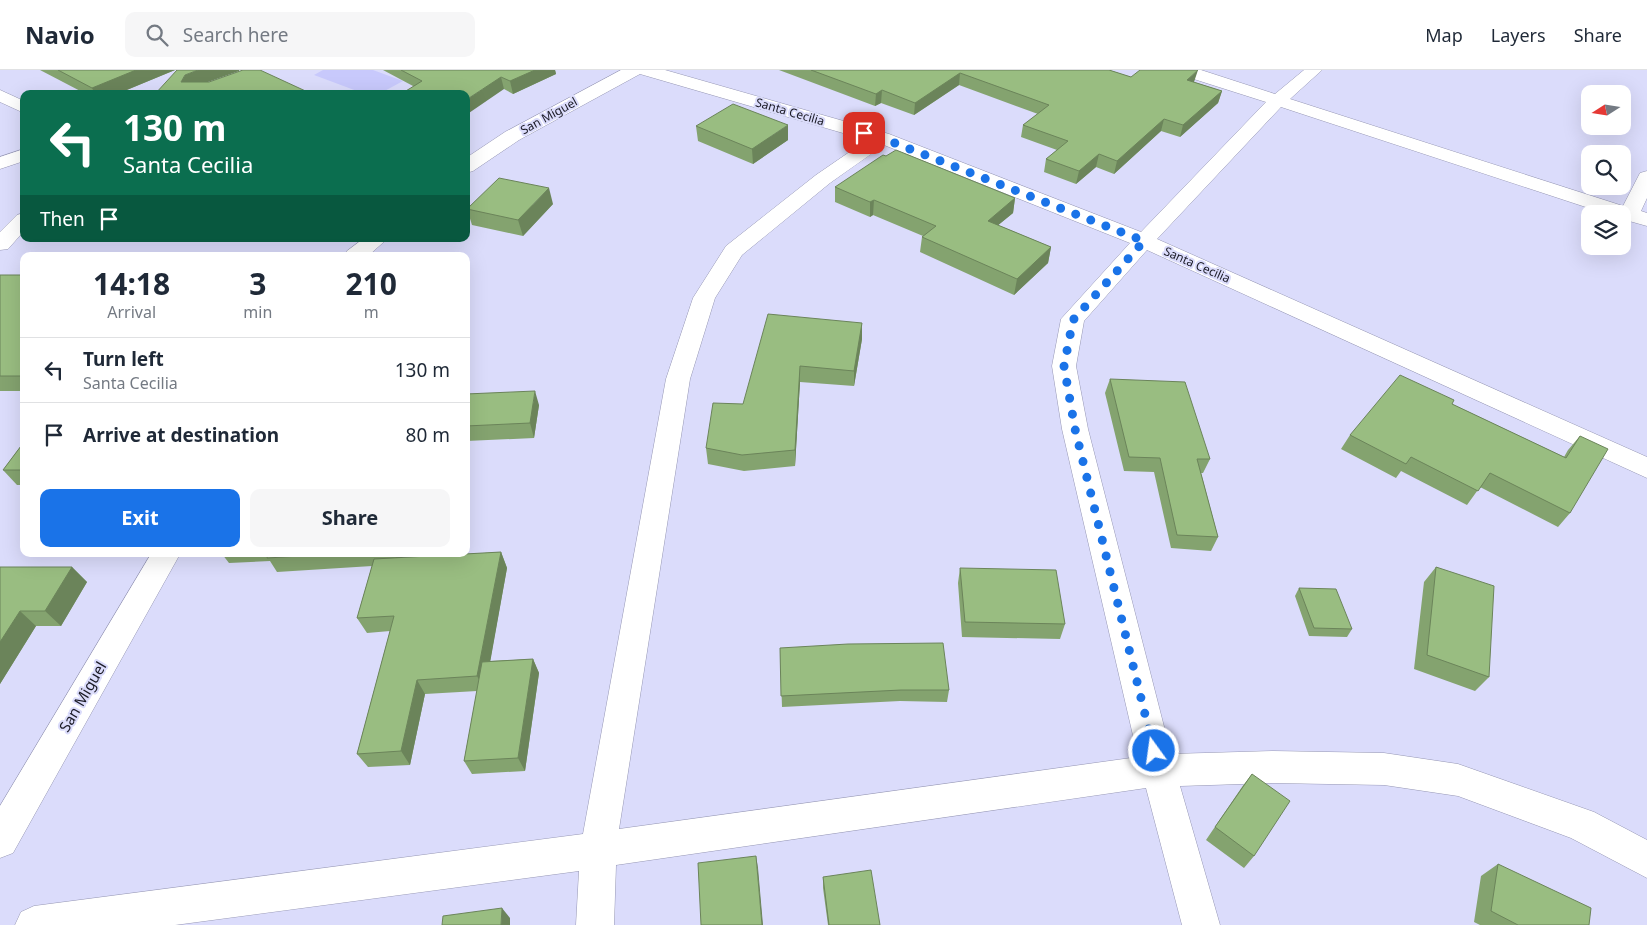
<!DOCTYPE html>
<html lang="en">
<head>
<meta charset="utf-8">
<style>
	body { margin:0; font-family:"Noto Sans",sans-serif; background:#f6f6f7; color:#1f2937; height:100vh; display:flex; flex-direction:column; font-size:19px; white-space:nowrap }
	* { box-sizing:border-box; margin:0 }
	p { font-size:16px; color:#747a83 }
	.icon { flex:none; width:28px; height:28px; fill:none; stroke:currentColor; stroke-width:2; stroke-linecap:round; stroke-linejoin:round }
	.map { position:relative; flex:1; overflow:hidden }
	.details { position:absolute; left:20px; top:182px; width:450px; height:305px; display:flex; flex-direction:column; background:#fff; border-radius:10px; box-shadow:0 5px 20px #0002 }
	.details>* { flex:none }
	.hud { position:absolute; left:20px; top:20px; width:450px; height:152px; border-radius:10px; box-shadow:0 5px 20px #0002; background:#0b6e4f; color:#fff; overflow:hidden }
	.needle { width:32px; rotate:258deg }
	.buttons { position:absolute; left:1581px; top:15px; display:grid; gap:10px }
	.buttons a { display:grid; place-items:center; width:50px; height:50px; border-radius:10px; background:#fff; box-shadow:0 5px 20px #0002; font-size:25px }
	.pin { position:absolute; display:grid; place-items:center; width:42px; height:42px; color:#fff; margin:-21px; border-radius:10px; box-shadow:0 2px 8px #0006 }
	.me { position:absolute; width:55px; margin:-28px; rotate:346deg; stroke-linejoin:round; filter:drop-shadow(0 0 4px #0008) }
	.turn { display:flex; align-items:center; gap:18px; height:105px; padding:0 20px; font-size:22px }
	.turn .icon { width:65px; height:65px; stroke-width:2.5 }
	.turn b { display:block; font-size:35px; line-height:42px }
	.then { display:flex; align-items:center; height:48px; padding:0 20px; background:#0003; gap:10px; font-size:19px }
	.eta { display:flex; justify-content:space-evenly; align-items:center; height:85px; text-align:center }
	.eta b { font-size:30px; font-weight:700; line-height:35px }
	.cta { display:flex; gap:10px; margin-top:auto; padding:10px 20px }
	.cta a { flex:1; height:58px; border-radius:10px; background:#1a73e8; color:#fff; font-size:20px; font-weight:700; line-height:58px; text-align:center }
	.cta a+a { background:#f6f6f7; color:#1f2937 }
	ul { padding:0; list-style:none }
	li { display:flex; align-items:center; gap:15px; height:65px; padding:0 20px; border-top:1px solid #e0e1e3 }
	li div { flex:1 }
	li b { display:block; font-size:19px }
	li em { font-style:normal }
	header { display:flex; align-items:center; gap:30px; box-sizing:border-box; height:70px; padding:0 25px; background:#fff; border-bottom:1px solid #e0e1e3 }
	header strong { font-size:24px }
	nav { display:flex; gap:28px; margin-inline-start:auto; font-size:18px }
	.search { width:350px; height:45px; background:#f6f6f7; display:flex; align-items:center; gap:12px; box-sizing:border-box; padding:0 18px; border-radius:10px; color:#747a83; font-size:19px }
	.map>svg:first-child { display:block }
	.green { fill:#c8c9fc }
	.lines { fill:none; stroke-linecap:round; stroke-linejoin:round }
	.minor-casing { stroke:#9697b4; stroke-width:1 }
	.tertiary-casing { stroke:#9697b4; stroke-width:1 }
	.minor { fill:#fff; fill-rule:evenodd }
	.tertiary { fill:#fff; fill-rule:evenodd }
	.wall { fill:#84a36f }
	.shaded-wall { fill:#6b845a }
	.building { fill:#99bd81; stroke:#6b845a }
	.route { stroke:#1a73e8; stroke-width:9; stroke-dasharray:0 16.2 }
	.labels { text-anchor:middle; stroke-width:4; stroke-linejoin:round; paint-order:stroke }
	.far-street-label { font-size:12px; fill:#1a1a25; stroke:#dbdcfb }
	.street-label { font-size:15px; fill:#1a1a25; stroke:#dbdcfb }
</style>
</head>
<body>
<header>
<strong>Navio</strong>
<div class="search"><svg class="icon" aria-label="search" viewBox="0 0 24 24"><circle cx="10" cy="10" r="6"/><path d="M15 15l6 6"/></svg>Search here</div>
<nav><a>Map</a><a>Layers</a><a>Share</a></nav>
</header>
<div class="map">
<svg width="1647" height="855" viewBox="0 0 1647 855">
	<rect width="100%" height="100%" fill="#dbdcfb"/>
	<path class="green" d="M323,0H373L403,11L379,24H365L314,5Z"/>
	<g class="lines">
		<defs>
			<path id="minor" d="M638,0H665L889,64L1141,162L1266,32L1178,4L1176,0H1201L1275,24L1304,0H1322L1290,29L1623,136L1640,103L1647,101V128L1641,141L1647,143V156L1622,149V144H1607L1281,37L1157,169L1647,387V408L1147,180L1084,251L1076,296L1088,359L1171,684L1273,681L1384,683L1458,694L1594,742L1647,770V808L1571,768L1458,726L1384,715L1273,713L1180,716L1220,855H1182L1146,718L616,795L614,855H576L579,801L175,855H15L21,842L34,836L583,764L666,309L693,228L726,176L816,105L867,70L640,4ZM884,75L1130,173L1061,249L1052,296L1062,359L1138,687L619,759L690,309L715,228L742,185L830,113Z
				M0,20L24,31V43L0,32Z
				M24,79V91L0,99V87Z
				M24,143V161L8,179L0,180V162L17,145Z"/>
			<path id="tertiary" d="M621,0H642L640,4L519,70L473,101L466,103V88L505,62Z
				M363,169H387L368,186H344L347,181Z
				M151,484H180L13,783L0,788V736Z"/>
		</defs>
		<use href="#minor" class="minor-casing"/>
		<use href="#tertiary" class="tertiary-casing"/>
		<use href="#minor" class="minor"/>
		<use href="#tertiary" class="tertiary"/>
	</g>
	<path class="wall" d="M40,0H175L117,24H86Z
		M383,0H555L556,4L513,24L504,19L413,16Z
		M779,0H1109L1131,7L1194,12L1222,21L1218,33L1180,67L1161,61L1114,104L1096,97L1076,114L1044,102L1046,89L1057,80L1021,67L1023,55L1038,44L959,15L914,45L881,33L875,36Z
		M696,56L788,70L753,94L698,71Z
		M835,117L1015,128L1013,143L998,155L1051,177L1048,193L1014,225L920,182L922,167L923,166L873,145L870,147L835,132Z
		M553,134L523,166L472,155L467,139Z
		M0,205H24V321H0Z
		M862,253V269L854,316L800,312L795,396L744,401L708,394L706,378L743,334Z
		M1110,309L1210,389L1203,403H1201L1218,467L1211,481L1171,478L1154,402L1124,401L1105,323Z
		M466,324L539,335L534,368L466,371Z
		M1452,334L1564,387L1568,380L1580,366L1570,443L1558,457L1480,417L1467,435L1401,401L1396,408L1341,379L1350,365Z
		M24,372V415H17L3,400Z
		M501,482L507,498L490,591L533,589L539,603L525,701L472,704L464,691L477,621L425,624L410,695L368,697L357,684L390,561L367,563L357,548L372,496L277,502L270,491L229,493L222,484H403L402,488Z
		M0,497H72L87,512L61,556H36L0,614Z
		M1436,497L1489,607L1475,621L1414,599L1424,512Z
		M960,498L1065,554L1060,569L962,567L958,513Z
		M1299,518L1352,559L1347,567L1309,566L1295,526Z
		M780,578L949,620L947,632L900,631L782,637Z
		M1252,704L1254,786L1244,798L1206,770L1242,717Z
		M1498,794L1589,855H1480L1474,852L1481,806Z
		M823,807L880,855H828L823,818Z"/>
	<path class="shaded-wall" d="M136,0H175L117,24H95L92,18Z
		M198,0H239V1L191,18L181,12L185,5Z
		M535,0H555L556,4L513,24L510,11Z
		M1198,0L1194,12L1183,22L1187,10Z
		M960,3L959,15L914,45L915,33Z
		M501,7L504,19L466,45V30Z
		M882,20L881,33L875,36L876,24Z
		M1222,21L1218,33L1180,67L1183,55Z
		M1164,49L1161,61L1114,104L1117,91Z
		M788,55V70L753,94L752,79Z
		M1099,84L1096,97L1076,114L1079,101Z
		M549,118L553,134L523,166L518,150Z
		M1015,128L1013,143L985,166L988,151Z
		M874,130L873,145L870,147V132Z
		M1051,177L1048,193L1014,225L1017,209Z
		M862,253V269L854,316V301Z
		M800,296V312L795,396V380Z
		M535,321L539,335L534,368L530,353Z
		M501,482L507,498L485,621L477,606Z
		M394,484H403L400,494Z
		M72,497L87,512L61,556L45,541Z
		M20,541L36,556L0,614V572Z
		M533,589L539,603L525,701L518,688Z
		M417,610L425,624L410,695L401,681Z
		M756,786L758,798L763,855H762Z
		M502,838L510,848V855H501Z"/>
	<path class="building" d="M58,0H136L92,18Z
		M177,0H198L185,5L181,12H209L243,0H260L312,24H155Z
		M401,0H535L510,11L501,7L466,30V24H401L422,11Z
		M811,0H1109L1131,7L1140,0H1198L1187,10L1222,21L1183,55L1164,49L1117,91L1099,84L1079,101L1046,89L1068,71L1023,55L1049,35L960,3L915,33L882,20L876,24Z
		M733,34L788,55L752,79L696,56Z
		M896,80L1015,128L988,151L1051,177L1017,209L922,167L936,156L874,130L870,132L835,117L883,85L886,86Z
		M499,108L549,118L518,150L467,139Z
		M115,185L213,186H114Z
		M0,205H24V306H0Z
		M768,244L862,253L854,301L800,296L795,380L742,385L706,378L713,333L743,334Z
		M1400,305L1454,330L1452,334L1566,388L1580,366L1608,379L1570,443L1490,403L1478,421L1411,387L1406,394L1350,365Z
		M1110,309L1185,312L1210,389H1197L1218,467L1177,465L1160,388L1129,387Z
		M535,321L530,353L466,356V324Z
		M24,372V400H3Z
		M501,482L477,606L417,610L401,681L357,684L394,546L357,548L374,489Z
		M268,484H333L267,488Z
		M0,497H72L45,541H20L0,572Z
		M1436,497L1494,516L1489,607L1427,585Z
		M960,498L1056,500L1065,554L965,552Z
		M1299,518L1336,519L1352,559L1314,558Z
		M943,573L949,620H901L781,626L780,578L848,574Z
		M533,589L518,688L464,691L482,592Z
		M1252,704L1290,731L1254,786L1215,757Z
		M756,786L762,855H701L698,793Z
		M1498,794L1591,838L1589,855H1518L1491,841Z
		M871,800L880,855H829L823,807Z
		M502,838L501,855H442L443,846Z"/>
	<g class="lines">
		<path class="route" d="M864,63L882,68L1144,171L1073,250L1064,296L1075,359L1154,681"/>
	</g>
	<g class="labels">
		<g class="far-street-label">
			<text transform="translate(790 42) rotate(16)" y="4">Santa Cecilia</text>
			<text transform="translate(549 46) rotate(-29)" y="4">San Miguel</text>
			<text transform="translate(1197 195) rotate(24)" y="4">Santa Cecilia</text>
		</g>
		<g class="street-label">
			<text transform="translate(83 627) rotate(-60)" y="5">San Miguel</text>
		</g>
	</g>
</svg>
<div class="buttons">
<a><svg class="needle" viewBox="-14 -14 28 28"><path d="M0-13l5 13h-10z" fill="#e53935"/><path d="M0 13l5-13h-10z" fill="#747a83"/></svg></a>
<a><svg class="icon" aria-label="search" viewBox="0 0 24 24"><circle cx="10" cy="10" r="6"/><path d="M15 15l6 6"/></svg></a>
<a><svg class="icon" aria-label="layers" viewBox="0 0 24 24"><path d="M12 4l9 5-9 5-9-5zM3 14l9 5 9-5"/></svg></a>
</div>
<div class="pin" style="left:864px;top:63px;background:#d93025"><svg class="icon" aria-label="arrive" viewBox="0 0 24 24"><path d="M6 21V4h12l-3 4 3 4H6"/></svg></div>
<svg class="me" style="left:1154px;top:681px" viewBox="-20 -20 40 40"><circle r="17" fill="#1a73e8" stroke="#fff" stroke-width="3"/><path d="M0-11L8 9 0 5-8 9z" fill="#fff"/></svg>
<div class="hud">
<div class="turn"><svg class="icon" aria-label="left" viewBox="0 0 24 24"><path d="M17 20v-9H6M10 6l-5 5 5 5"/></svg><div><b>130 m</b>Santa Cecilia</div></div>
<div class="then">Then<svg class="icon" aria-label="arrive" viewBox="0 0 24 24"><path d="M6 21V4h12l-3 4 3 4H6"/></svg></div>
</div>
<section class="details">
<div class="eta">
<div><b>14:18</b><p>Arrival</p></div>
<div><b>3</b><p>min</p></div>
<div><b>210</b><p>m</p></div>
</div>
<ul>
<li><svg class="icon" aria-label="left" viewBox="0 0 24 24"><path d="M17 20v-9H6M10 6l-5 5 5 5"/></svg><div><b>Turn left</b><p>Santa Cecilia</p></div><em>130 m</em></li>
<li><svg class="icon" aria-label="arrive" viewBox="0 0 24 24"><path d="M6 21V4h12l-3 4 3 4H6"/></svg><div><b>Arrive at destination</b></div><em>80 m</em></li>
</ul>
<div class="cta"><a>Exit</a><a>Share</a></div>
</section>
</div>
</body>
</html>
